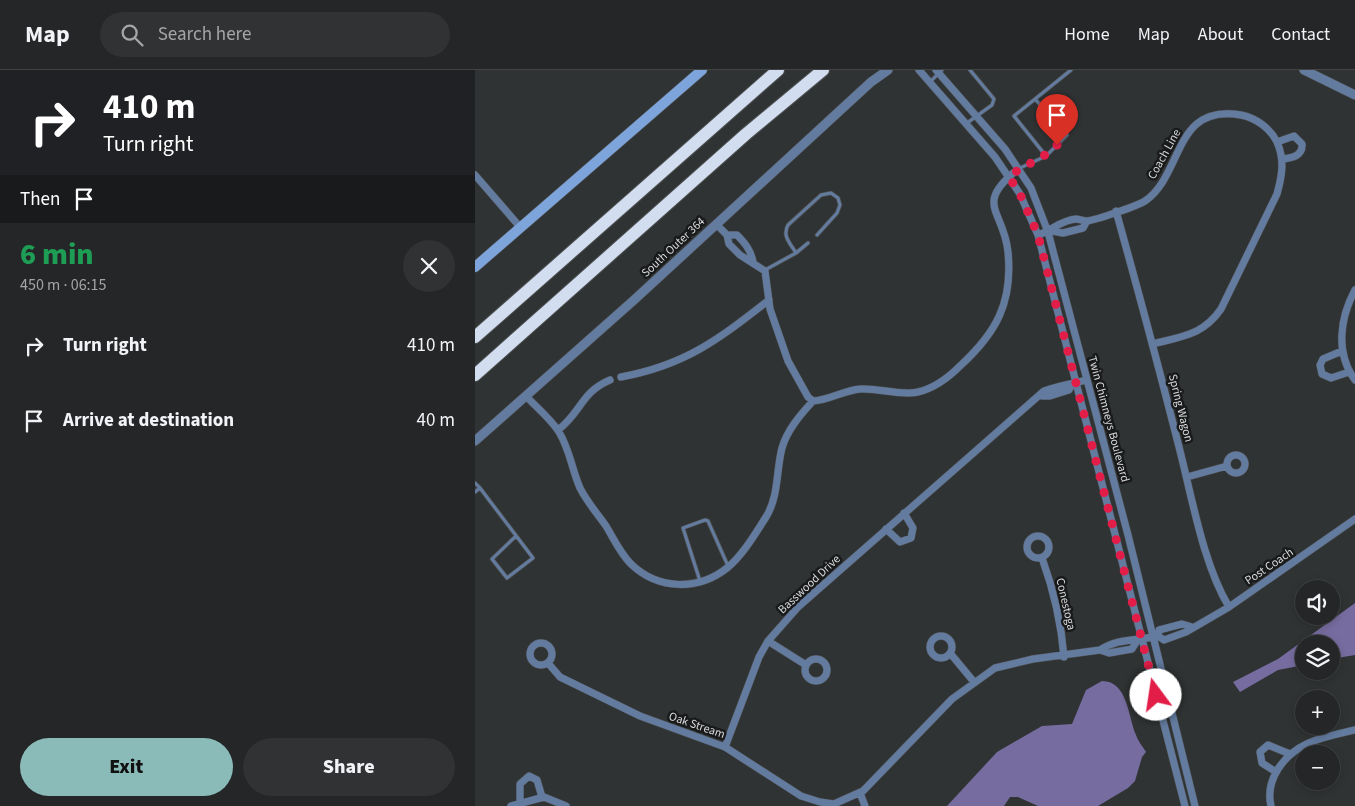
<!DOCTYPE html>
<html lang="en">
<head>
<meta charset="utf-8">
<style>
	body { margin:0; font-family:"Source Sans 3",sans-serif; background:#303233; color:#f1f3f6; height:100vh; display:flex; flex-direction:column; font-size:19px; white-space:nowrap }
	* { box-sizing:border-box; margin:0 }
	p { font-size:16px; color:#a3a5a7 }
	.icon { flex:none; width:28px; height:28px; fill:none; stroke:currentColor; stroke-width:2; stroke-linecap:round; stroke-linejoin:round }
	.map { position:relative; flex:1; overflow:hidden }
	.side { display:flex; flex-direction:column; background:#242627; width:475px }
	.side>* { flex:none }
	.top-card { background:#202124; color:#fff; overflow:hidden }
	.fabs { position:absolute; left:820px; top:510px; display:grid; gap:10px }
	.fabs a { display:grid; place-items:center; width:45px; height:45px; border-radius:50%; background:#242627; box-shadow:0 2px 8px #0003,0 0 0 1px #414344; font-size:25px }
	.pin { position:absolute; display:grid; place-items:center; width:42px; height:42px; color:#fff; margin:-51px -21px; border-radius:50% 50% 50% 0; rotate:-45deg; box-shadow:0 0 5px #0007 }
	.pin .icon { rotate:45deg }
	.me { position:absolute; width:55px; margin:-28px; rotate:346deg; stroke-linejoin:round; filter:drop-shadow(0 0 4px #0008) }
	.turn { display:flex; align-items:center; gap:18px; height:105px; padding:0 20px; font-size:22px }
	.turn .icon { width:65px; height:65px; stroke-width:2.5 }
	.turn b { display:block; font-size:35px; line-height:42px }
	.then { display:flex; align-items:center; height:48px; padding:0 20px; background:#0003; gap:10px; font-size:19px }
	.round { display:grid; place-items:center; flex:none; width:52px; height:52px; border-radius:26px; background:#303233 }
	.overview { display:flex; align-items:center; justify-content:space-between; height:85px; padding:0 20px }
	h1 { font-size:30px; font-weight:800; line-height:38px; color:#1e9e55 }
	.cta { display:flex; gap:10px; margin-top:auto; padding:10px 20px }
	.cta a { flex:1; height:58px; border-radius:30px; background:#8bbbb9; color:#111; font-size:20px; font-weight:800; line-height:58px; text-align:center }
	.cta a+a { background:#303233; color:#f1f3f6 }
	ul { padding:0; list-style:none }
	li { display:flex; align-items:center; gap:15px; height:75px; padding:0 20px }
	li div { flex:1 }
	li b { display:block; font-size:19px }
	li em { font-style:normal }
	header { display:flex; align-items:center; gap:30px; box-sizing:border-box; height:70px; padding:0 25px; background:#242627; border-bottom:1px solid #414344 }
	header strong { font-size:24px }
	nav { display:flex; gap:28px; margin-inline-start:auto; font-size:18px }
	.search { width:350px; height:45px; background:#303233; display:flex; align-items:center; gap:12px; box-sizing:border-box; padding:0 18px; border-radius:28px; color:#a3a5a7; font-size:19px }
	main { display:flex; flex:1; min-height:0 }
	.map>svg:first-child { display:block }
	.water { fill:#766c9f }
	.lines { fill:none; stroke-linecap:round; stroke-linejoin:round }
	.service-casing { stroke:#4e5152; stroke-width:4.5 }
	.minor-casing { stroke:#4e5152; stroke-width:8 }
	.tertiary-casing { stroke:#4e5152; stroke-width:10 }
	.secondary-casing { stroke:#4e5152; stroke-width:11 }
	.motorway-casing { stroke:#4e5152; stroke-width:14 }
	.service { stroke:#637b9f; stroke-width:3 }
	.minor { stroke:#637b9f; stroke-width:7 }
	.tertiary { stroke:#637b9f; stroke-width:9 }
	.secondary { stroke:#7ea4dc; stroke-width:10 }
	.motorway { stroke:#d2def0; stroke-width:12 }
	.route { stroke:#e11d48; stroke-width:9; stroke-dasharray:0 16.2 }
	.labels { text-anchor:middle; stroke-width:5; stroke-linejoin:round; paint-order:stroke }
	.street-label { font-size:12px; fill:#d8dadb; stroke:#191a1b }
</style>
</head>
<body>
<header>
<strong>Map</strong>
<div class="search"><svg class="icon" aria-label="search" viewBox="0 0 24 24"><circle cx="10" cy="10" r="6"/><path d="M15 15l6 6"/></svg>Search here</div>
<nav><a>Home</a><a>Map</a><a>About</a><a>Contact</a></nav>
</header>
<main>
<section class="side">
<div class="top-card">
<div class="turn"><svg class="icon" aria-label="right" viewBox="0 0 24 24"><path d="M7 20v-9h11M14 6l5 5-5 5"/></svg><div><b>410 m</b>Turn right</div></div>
<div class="then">Then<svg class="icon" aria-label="arrive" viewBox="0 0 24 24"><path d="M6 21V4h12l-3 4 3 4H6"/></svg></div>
</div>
<div class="overview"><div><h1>6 min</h1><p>450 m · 06:15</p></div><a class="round"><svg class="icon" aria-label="close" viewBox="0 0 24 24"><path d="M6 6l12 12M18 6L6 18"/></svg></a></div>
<ul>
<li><svg class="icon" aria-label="right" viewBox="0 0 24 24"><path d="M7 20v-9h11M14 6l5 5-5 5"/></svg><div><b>Turn right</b></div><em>410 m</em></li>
<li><svg class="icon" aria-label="arrive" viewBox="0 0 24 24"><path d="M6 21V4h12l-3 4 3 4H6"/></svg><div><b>Arrive at destination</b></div><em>40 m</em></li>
</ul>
<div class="cta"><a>Exit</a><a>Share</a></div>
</section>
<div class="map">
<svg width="880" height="736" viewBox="0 0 880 736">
	<rect width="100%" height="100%" fill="#303334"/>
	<path class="water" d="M880,533V585L856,589V574H829V595L803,600L765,622L758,612L803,589Z
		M627,611C653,611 653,647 661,665C663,671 668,677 671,682L667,687L660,711L653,718L623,736H563L543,727H535L529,736H472L522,682L567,656L597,654L611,620Z"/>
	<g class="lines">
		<defs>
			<path id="service" d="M455,12L467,0
				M560,29L592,65L571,86
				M492,53L517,35L519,29L495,0
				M545,98L571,86L539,46L596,0
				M321,183C315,173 307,166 313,155L346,125L356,123L363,128L365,135L362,143L342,165
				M290,200L321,183L333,173
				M0,413L5,418L58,488L32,508L17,489L41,466
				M0,422L5,418
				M225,511L208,458L230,450L233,451L253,496"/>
			<path id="minor" d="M444,0L520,87L545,124L563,165L710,736
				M461,0L530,79L556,118L573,162L653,465L720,736
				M802,72L819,66L827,74C828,86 817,88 807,89
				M0,105L45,157
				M641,141C663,220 684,298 704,377C717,427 728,494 754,537
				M241,154L252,165L254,174L265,185L290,201L295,239L313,291L333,327L338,331C355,330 369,320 386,319C405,318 425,326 443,322C460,318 473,308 485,296C521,263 538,233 533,182C529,140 498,135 543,99
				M577,161L588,163L608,158L612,151
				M252,165H262C271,174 276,181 278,192
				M563,165C576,161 586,150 601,149C604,149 608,151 612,151C621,150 662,136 670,131C709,104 698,33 766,45C781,48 795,58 802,72C810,90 807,106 802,124L746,239C728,265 708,266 678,274
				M880,220C865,248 860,283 880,310
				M867,281L848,289L845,295L847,304L856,308L874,302
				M146,307C211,295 244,269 294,230
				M51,326C61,337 76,349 84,362C95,380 97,400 105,418C112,432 122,443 131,456C139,469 145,483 156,494C183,520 223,521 252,498C268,485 280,464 291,447C304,426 301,401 307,378C312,360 326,344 338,331
				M567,326H575L594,320L597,314
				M83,360C106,343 106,322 135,310
				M752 394a9 9 0 1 1 18 0a9 9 0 1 1-18 0Z
				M712,407L752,396
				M411,459L425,472L436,468L438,458L429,443
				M552 477a11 11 0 1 1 22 0a11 11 0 1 1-22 0Z
				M567,488C579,521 586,551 589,587
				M455 577a11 11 0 1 1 22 0a11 11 0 1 1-22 0Z
				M683,566L689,570L711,562L754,537L880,449
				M293,571L331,595
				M55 584a11 11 0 1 1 22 0a11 11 0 1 1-22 0Z
				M625,580L634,583L657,579L662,571
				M475,583L499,612
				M330 600a11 11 0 1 1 22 0a11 11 0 1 1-22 0Z
				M73,593L85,607L165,646L250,677L326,726L345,732L359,734L388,721L477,629L520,598L558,589L625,580C643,568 662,571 683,566L684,560L707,554L717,557
				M250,677L284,587L293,571L323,537L569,321C584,316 597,314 611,310
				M801,702L787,693L785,682L793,675L815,684
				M385,723L390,736
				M45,733V714L54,706L62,710L67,727
				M36,736L69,727L91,736
				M796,736C793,723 796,710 803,699C821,671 850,667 880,660"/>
			<path id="tertiary" d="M829,0L880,25
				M0,371L159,230L396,12L413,0"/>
			<path id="secondary" d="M0,197L227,0"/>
			<path id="motorway" d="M0,267L303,0
				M0,305L271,64L348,0"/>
		</defs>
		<use href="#service" class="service-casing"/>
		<use href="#minor" class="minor-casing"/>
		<use href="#tertiary" class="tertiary-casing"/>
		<use href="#secondary" class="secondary-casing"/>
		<use href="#motorway" class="motorway-casing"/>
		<use href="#service" class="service"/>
		<use href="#minor" class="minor"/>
		<use href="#tertiary" class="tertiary"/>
		<use href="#secondary" class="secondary"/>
		<use href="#motorway" class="motorway"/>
	</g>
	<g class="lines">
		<path class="route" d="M582,75C568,90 549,94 534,107L545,124L563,165L681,625"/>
	</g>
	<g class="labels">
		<g class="street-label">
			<text transform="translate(689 84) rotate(-61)" y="4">Coach Line</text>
			<text transform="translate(198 177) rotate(-43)" y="4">South Outer 364</text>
			<text transform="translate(706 338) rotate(76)" y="4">Spring Wagon</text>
			<text transform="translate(634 349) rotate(75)" y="4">Twin Chimneys Boulevard</text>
			<text transform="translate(794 496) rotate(-34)" y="4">Post Coach</text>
			<text transform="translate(334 514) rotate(-43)" y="4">Basswood Drive</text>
			<text transform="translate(591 534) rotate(77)" y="4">Conestoga</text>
			<text transform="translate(222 655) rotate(19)" y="4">Oak Stream</text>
		</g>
	</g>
</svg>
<div class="fabs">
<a><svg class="icon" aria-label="sound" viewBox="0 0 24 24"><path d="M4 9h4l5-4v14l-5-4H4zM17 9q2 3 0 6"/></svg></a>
<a><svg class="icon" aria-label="layers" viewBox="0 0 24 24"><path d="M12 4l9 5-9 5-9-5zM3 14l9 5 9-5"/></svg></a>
<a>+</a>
<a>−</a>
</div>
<div class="pin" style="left:582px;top:75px;background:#d93025"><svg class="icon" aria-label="arrive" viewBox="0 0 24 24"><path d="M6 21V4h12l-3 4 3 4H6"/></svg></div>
<svg class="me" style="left:681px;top:625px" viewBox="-20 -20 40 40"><circle r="19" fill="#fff"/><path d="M0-13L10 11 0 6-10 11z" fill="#e11d48"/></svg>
</div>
</main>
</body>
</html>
